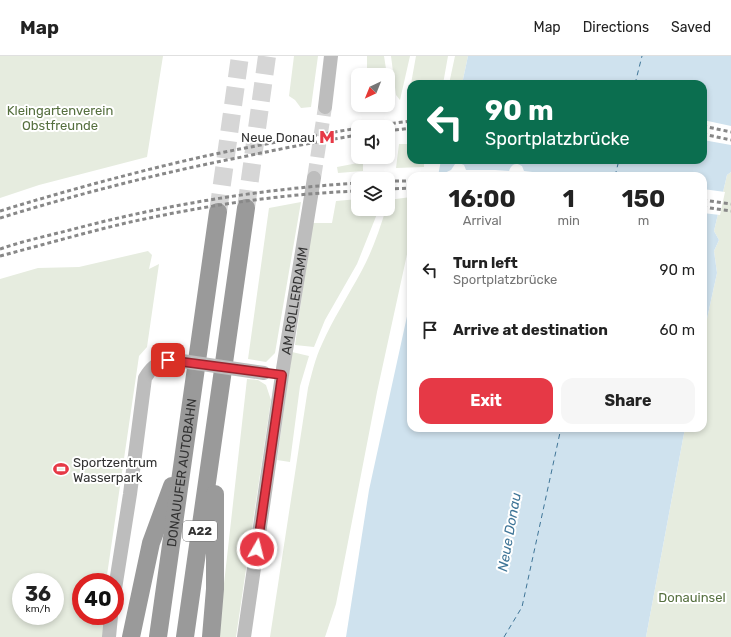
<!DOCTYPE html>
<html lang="en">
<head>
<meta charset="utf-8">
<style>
	body { margin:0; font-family:Rubik,sans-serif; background:#f6f6f6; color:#222; height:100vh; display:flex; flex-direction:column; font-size:15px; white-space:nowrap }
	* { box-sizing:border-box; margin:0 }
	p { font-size:13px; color:#767676 }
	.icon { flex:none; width:22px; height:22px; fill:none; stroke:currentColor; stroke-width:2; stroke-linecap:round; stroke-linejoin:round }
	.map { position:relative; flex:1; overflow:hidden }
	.sheet { position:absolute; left:407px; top:116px; width:300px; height:260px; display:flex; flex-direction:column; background:#fff; border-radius:12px; box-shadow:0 2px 6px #0003 }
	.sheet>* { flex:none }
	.guide { position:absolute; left:407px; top:24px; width:300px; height:84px; border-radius:12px; box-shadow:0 2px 6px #0003; background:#0b6e4f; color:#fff; overflow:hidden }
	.needle { width:26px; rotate:223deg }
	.buttons { position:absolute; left:351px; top:12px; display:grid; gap:8px }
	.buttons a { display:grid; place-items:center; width:44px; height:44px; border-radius:8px; background:#fff; box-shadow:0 2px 6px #0003; font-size:20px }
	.speed { position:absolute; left:12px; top:517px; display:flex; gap:8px; font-size:20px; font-weight:700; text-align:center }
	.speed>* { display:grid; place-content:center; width:52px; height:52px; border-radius:50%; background:#fff; box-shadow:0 2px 6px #0003; line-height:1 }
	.speed small { font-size:10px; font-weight:400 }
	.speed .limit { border:6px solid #d22; background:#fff; color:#111 }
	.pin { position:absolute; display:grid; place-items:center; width:34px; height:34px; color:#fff; margin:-17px; border-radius:8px; box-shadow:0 2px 6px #0006 }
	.me { position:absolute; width:44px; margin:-22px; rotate:8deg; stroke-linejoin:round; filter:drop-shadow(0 0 3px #0008) }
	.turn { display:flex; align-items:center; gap:14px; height:84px; padding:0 12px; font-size:18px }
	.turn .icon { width:52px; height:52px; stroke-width:2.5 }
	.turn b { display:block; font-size:28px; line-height:34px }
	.eta { display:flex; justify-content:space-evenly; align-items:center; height:68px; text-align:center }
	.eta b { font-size:24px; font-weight:700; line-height:28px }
	.primary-button { display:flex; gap:8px; margin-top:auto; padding:8px 12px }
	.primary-button a { flex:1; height:46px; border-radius:12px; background:#e63946; color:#fff; font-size:16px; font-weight:700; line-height:46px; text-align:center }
	.primary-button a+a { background:#f6f6f6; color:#222 }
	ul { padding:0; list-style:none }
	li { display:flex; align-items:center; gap:12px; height:60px; padding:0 12px }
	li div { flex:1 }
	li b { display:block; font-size:15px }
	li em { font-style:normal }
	header { display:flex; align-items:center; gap:24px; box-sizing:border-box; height:56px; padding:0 20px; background:#fff; border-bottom:1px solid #e0e0e0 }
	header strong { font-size:19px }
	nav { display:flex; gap:22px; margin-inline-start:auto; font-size:14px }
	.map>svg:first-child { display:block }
	.green { fill:#e6ecdf; fill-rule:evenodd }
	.water { fill:#cfe2ee }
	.pier { fill:#fff }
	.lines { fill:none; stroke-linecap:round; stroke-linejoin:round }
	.river { stroke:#cfe2ee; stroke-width:23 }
	.ferry { stroke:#3f7597; stroke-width:1; stroke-dasharray:5 4; stroke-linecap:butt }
	.secondary-tunnel { stroke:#d6d6d6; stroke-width:14; stroke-dasharray:14 7; stroke-linecap:butt }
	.highway-tunnel { stroke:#d6d6d6; stroke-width:18; stroke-dasharray:18 9; stroke-linecap:butt }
	.secondary { stroke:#bdbdbd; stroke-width:14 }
	.highway { stroke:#9a9a9a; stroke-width:18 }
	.rail { stroke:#888; stroke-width:3; stroke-dasharray:4 3; stroke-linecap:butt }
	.secondary-bridge { stroke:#bdbdbd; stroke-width:14 }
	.route-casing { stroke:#96252e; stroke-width:10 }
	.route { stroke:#e63946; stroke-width:7 }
	.labels { text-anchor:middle; stroke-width:4; stroke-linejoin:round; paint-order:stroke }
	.shield { fill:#fff; stroke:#707070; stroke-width:1 }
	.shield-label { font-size:12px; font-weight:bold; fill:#333 }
	.park-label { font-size:13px; fill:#56703f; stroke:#fff }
	.poi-label { font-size:13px; fill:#333; stroke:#fff; text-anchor:end }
	.street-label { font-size:13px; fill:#333; stroke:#fff }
	.water-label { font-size:14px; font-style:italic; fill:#3f7597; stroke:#fff }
</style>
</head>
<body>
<header>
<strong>Map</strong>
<nav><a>Map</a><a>Directions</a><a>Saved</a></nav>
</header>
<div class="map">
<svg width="731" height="581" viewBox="0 0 731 581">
	<rect width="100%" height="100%" fill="#fff"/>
	<path class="green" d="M0,0H163L147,101L39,129L0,142Z
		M294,0H318L311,51L301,52L295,44L289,40Z
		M367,0H384L387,19H367Z
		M391,0H410L400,44L396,39Z
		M416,0H448L443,28H411V50H407Z
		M455,0H468L462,28H449Z
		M399,88H411V104H422L424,107V111L396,112Z
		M363,106V115L338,117L337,111Z
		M731,116V581H646L685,372H703V281L717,217L714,195L719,184L714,175L727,119Z
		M411,141V180L377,336L336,548L325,581H270L308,332C312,317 315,303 322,288C333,263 348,240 361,216C372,196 379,175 386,153H388V144Z
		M358,143V153H379L357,208L325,264L314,291L295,289L312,167H332L336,145Z
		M301,146L275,297L266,306L248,303L269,152Z
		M148,195L152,199L149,213L159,208L147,291L139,300L106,526H81V560H99L110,573L109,581H0V223L38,212L79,211ZM21,526H55V560H21Z
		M292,296L309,300L300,330L290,406L277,404Z
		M247,323L258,324L266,329L271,344L236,581H218Z"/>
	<path class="water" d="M468,0H731V116L727,119L714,175L719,184L714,195L717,217L703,281V120H637L632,118L626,120H581L580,115L575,112L569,113L567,120L524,115L522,110C513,104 509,112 508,120L466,114L464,109L459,107L455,108L451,114L438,120L441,104H703V28H462Z
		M411,242V372H685L646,581H346L369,434Z"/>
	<path class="pier" d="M703,64L731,70V89L703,84Z
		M464,114H495L511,115L510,120H463Z
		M703,133L725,136L720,159L703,157Z"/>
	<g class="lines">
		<path class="river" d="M573,120L576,104"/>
		<path class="ferry" d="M635,28L642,0
			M615,120L619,104
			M504,581L522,551L561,372"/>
		<path class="secondary-tunnel" d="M314,122L325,51"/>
		<path class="highway-tunnel" d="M246,152L267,0
			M218,156L240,0"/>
		<g class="secondary">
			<path d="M325,51L331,0"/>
			<path d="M115,533L130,438L145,322C151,312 156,308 168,303"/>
			<path d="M109,581L111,560"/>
			<path id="s1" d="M244,581L282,319L314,122"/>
		</g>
		<g class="highway">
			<path d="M131,581L151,487L172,430"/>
			<path id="s2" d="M158,581L218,156"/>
			<path d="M185,581L246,152"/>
			<path d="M211,581L215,533V438"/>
		</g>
		<path class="rail" d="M703,70L731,76
			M364,71L411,65
			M388,75L411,72
			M703,78L731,84
			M388,125H411
			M388,133L411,132
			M703,144L731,148
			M703,151L731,155
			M0,155C62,136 124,119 188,104C244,91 301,82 358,72
			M0,162C81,137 164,116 247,100C284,92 321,85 358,79
			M0,193C23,185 47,180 70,174C164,149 261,133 358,127
			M0,200C42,189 84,177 126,167C202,150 280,138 358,135"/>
		<path class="secondary-bridge" d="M168,303L264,317"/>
	</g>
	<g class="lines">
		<defs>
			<path id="route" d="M168,304L282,319L257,493"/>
		</defs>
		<use href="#route" class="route-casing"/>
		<use href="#route" class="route"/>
	</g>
	<defs>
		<symbol id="metro-bare" viewBox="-9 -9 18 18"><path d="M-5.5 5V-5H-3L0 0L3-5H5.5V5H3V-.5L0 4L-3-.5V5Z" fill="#e63946" stroke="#fff" stroke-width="2.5" paint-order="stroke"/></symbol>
		<symbol id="stadium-bare" viewBox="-9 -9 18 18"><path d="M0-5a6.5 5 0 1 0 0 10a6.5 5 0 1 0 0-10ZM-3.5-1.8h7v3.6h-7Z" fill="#e63946" stroke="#fff" stroke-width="2.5" paint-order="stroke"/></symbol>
	</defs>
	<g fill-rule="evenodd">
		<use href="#metro-bare" x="316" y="70" width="22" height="22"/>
		<use href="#stadium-bare" x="50" y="402" width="22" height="22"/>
	</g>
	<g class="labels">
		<rect class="shield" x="183" y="465" width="34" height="20" rx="3"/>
		<g class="shield-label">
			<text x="200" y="479">A22</text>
		</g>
		<g class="park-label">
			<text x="60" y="59">Kleingartenverein<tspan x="60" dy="15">Obstfreunde</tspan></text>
			<text x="692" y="546">Donauinsel</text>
		</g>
		<g class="poi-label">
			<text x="315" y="86">Neue Donau</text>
			<text x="73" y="411" text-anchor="start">Sportzentrum<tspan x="73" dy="15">Wasserpark</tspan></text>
		</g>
		<g class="street-label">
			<text dy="5" stroke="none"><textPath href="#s1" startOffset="340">AM ROLLERDAMM</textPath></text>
			<text dy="5" stroke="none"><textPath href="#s2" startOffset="166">DONAUUFER AUTOBAHN</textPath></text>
		</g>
		<g class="water-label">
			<text transform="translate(509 476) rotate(-80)" y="5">Neue Donau</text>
		</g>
	</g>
</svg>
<div class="buttons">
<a><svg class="needle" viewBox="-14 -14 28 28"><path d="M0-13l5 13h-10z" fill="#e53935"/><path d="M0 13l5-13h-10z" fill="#767676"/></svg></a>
<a><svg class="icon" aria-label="sound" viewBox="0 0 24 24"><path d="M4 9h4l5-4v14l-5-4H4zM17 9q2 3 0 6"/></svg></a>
<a><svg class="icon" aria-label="layers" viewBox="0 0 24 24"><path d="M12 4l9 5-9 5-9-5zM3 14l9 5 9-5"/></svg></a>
</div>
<div class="speed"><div>36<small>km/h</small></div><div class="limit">40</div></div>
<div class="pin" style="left:168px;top:304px;background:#d93025"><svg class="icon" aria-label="arrive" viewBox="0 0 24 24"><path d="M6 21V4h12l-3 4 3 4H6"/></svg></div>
<svg class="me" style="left:257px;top:493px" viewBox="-20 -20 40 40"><circle r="17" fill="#e63946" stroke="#fff" stroke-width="3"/><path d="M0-11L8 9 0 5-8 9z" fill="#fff"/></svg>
<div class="guide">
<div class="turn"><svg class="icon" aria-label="left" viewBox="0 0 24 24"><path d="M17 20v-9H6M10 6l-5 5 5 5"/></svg><div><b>90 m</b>Sportplatzbrücke</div></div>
</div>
<section class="sheet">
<div class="eta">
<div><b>16:00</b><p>Arrival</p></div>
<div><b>1</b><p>min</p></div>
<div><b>150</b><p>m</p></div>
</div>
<ul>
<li><svg class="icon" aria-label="left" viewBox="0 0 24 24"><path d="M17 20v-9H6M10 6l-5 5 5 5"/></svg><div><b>Turn left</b><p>Sportplatzbrücke</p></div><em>90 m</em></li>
<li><svg class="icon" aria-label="arrive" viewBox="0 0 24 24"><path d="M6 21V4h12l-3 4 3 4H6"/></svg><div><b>Arrive at destination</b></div><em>60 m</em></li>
</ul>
<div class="primary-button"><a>Exit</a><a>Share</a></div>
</section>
</div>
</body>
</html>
